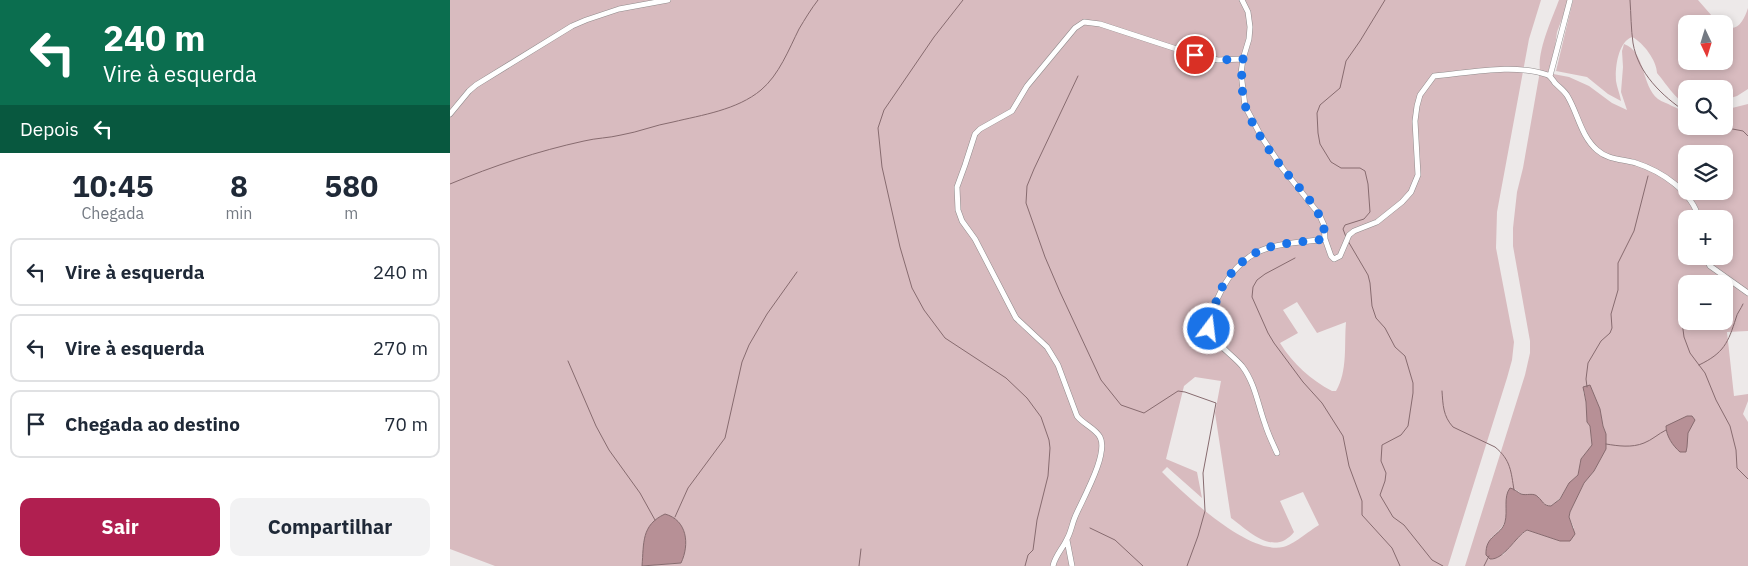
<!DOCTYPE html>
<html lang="pt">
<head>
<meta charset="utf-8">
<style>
	body { margin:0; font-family:"IBM Plex Sans",sans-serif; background:#f2f2f3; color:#1f2937; height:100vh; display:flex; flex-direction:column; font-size:19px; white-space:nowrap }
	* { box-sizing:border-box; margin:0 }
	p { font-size:16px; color:#747a83 }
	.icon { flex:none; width:28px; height:28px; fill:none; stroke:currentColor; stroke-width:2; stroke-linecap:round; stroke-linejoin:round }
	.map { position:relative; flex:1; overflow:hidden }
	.panel { display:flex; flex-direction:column; background:#fff; width:450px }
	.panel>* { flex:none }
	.hud { background:#0b6e4f; color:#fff; overflow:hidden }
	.needle { width:32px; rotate:176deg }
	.controls { position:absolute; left:1228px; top:15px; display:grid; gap:10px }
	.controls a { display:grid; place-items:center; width:55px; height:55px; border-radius:10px; background:#fff; box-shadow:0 2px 8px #0003; font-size:25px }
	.pin { position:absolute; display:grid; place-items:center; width:42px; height:42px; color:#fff; margin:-21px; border:2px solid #fff; border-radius:50%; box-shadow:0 1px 5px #0007 }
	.me { position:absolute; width:55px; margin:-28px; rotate:15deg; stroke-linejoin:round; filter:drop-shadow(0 0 4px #0008) }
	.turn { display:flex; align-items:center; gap:18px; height:105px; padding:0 20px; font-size:22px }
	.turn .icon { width:65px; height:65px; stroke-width:2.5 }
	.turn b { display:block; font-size:35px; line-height:42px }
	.then { display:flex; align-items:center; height:48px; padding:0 20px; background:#0003; gap:10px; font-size:19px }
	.eta { display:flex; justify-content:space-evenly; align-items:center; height:85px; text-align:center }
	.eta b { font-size:30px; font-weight:700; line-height:35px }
	.button { display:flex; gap:10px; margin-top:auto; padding:10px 20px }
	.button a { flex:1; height:58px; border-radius:10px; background:#b01f50; color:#fff; font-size:20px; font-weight:700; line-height:58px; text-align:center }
	.button a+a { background:#f2f2f3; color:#1f2937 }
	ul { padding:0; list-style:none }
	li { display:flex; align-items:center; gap:15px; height:68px; margin:0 10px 8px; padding:0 10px; border:2px solid #e0e1e3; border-radius:10px }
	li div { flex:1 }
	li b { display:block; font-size:19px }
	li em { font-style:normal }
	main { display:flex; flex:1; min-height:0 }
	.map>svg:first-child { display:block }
	.green { fill:#d8bbbf; fill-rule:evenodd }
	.water { fill:#b79096; stroke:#876b6f }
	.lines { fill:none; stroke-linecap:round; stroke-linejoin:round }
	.stream { stroke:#876b6f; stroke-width:1 }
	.street-casing { stroke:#908b8c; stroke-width:6 }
	.street { stroke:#fff; stroke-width:5 }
	.route { stroke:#1a73e8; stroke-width:9; stroke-dasharray:0 16.2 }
</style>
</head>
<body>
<main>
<section class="panel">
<div class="hud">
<div class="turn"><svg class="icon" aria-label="left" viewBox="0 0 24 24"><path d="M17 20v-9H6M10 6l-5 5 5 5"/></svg><div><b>240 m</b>Vire à esquerda</div></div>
<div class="then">Depois<svg class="icon" aria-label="left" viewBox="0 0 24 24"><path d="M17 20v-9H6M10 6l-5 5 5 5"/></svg></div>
</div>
<div class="eta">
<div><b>10:45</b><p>Chegada</p></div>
<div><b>8</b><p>min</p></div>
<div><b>580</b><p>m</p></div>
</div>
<ul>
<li><svg class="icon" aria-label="left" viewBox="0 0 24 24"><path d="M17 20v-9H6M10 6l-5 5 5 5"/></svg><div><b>Vire à esquerda</b></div><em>240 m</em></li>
<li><svg class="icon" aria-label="left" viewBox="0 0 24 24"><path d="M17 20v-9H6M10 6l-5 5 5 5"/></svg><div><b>Vire à esquerda</b></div><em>270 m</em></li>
<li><svg class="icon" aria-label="arrive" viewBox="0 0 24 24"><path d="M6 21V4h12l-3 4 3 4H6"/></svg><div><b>Chegada ao destino</b></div><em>70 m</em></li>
</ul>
<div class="button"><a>Sair</a><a>Compartilhar</a></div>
</section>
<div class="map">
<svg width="1298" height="566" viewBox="0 0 1298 566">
	<rect width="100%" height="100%" fill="#ede9e9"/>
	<path class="green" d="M0,0H1091L1079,39L1047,212L1046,248L1064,342L1062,360L1057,378L998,566H194L231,563L194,539L192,566H45L0,549ZM847,302L867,333L896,322C894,344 898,371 886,391H882C861,380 843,364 830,343L848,333L833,310ZM745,377L771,381L765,413L781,518C795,528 816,550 835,540C838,538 842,535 844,532L830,501L853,492L869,525C859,531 843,545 833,547C799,555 736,496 712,472L717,467L752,498L747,472L716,459L734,386Z
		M1109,0H1119L1107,32L1105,47L1098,73L1119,77L1139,86L1162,103L1177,110L1171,92L1173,67L1172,51L1174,44C1196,52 1191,85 1208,99C1212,102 1217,103 1222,106C1227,108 1230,110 1236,111V126H1274V110L1298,104V331L1277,332L1284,396L1298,394V401L1293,414L1298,422V566H1015L1075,375L1080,353V341L1063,246V228L1067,192L1073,168L1090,71C1087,51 1102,19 1109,0ZM1236,154H1274V191H1236ZM1236,219H1274V256H1236ZM1236,284H1274V321H1236ZM1140,386L1150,409L1153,426L1156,434V448L1144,471L1134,483L1120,512L1119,517L1124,528L1110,541L1077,530L1065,540L1053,555L1041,538C1057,524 1058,519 1056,498L1065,489L1073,495L1088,496C1091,502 1095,506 1101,506L1110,498L1119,483L1128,475L1131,459L1142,445L1140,426L1137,422L1136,402L1133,391Z
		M1123,0H1248L1269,24H1236V61H1274V26C1288,33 1294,20 1298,8V89L1287,96L1274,100V89H1236V104C1227,101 1214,81 1207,73C1207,61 1193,42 1182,37C1168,42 1165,68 1166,81C1167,88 1170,94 1171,101L1158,94L1137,77L1106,71Z"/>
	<path class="water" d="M1140,385L1150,409L1153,426L1156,434V449L1144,471L1134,483L1120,512L1119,517L1125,534L1120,541H1110L1077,530C1065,537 1054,560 1040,559L1036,555C1035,535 1051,536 1055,522C1058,511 1053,497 1060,488C1065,489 1067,492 1071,494C1076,496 1084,492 1088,497C1093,501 1093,506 1101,506L1110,499L1119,483L1128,475L1131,459L1142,445L1140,426L1137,422L1136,402L1133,387Z
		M1237,416H1242L1245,420L1238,433L1237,447L1236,452H1230C1223,446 1216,436 1216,426Z
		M215,514C237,520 240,544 231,563L192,566C194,543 191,525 215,514Z"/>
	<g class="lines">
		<path class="stream" d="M513,0L484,37L434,110L428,128L432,167L450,247L462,288L474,310L495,338L556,378L577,398L591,417L599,440L600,448L598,476L587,520L583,550L578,555L575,566
			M1180,0C1181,14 1181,29 1183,43C1188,73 1212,96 1236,112
			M628,76L584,169L577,186L576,203L595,257L610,292L651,380L671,405L694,413L728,391L735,392L766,403L753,473L755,511L748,536L737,566
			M1267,126L1293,131L1298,136
			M0,184C43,166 88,151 134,141C146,138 159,138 171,135C189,132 205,125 223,122C252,115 287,110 311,90C329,75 339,49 349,29C355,19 361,9 368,0
			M896,237L893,229L895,225L914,219L920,212L918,184L915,171L910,168H891L881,162L870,144L868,133L867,113L870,105L890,88L896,61L910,41L935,0
			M898,241L918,275L920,283L922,306L926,318L935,328L945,347L955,356L963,383V393L958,426L951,435L932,445L931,461L936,473L935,481L930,495L943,517L954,525L982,560L993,566
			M845,258L815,274L807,280L803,287L802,297L818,333L824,343L853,382L872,403L893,436L899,466L912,501V515L942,548L950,566
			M1235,288L1231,314L1234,337L1240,353L1255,373L1266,400L1280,426L1286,450L1287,468L1298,479
			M118,361L146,426L159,450L190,493L205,520
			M1249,365C1274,353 1278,343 1286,318C1287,313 1291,309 1293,304
			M1137,387L1136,379L1138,363L1151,341L1160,333L1162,328L1161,314L1168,290V263L1184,231L1198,176
			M992,391C993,405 993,416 1003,427L1045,447C1061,460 1061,472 1064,490
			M1156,444C1168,446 1182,448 1194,443C1202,440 1208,434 1216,430
			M225,517L238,488L275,438L292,362L299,345L317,314L347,272
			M640,528L665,540L693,566
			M409,566L411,549
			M1034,566L1039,556"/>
		<defs>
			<path id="street" d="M792,0L798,12L800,27L799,39L793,59L791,73L795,106L811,136L833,169L869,214L874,225L875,239L881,256L884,259L890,256L899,235L904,231L927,222L952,202L961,192L968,175L965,121L967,106L970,95L984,76C1019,73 1064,63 1098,75C1101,77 1103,80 1105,83C1110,88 1115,91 1118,97C1128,114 1131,136 1147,150C1158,160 1172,159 1186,163C1211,171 1242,191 1249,219
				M1100,76L1120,0
				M0,114L19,91L26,85L122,26L136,20L169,9L218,0
				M1254,256L1260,266L1298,293
				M827,453C823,444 818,434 815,424C808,405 805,383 792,366C782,354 759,340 758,325C767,293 784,258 818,248C834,242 857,242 875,239
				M617,540L622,566
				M603,566C605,556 613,548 617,539C621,532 622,524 625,517C632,500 659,454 650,437C645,428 633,424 627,416L608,365L597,347L566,318L525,239L512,221L508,210L507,187L515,165L525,134L530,129L562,111L577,86L625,28L634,22L650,24L745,55L768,60L793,59"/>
		</defs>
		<use href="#street" class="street-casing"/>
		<use href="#street" class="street"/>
	</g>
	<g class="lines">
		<path class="route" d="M745,55L768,60L793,59C791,74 791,89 795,105C801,125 821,154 835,171C851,191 875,211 875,239C857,242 834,242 817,248C794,255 775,276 767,299C764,309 758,319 759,329"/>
	</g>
</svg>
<div class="controls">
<a><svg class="needle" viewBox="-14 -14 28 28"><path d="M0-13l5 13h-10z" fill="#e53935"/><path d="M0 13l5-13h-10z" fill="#747a83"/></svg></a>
<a><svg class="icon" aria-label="search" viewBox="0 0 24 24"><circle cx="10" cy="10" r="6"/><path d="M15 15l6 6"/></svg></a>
<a><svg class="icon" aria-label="layers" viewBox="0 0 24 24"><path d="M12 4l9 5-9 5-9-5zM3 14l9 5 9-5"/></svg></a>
<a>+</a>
<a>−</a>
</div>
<div class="pin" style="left:745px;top:55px;background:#d93025"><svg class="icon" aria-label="arrive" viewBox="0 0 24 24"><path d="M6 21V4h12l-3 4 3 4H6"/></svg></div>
<svg class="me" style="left:759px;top:329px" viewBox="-20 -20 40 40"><circle r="17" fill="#1a73e8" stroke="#fff" stroke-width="3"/><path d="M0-11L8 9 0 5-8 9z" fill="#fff"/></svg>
</div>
</main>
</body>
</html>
